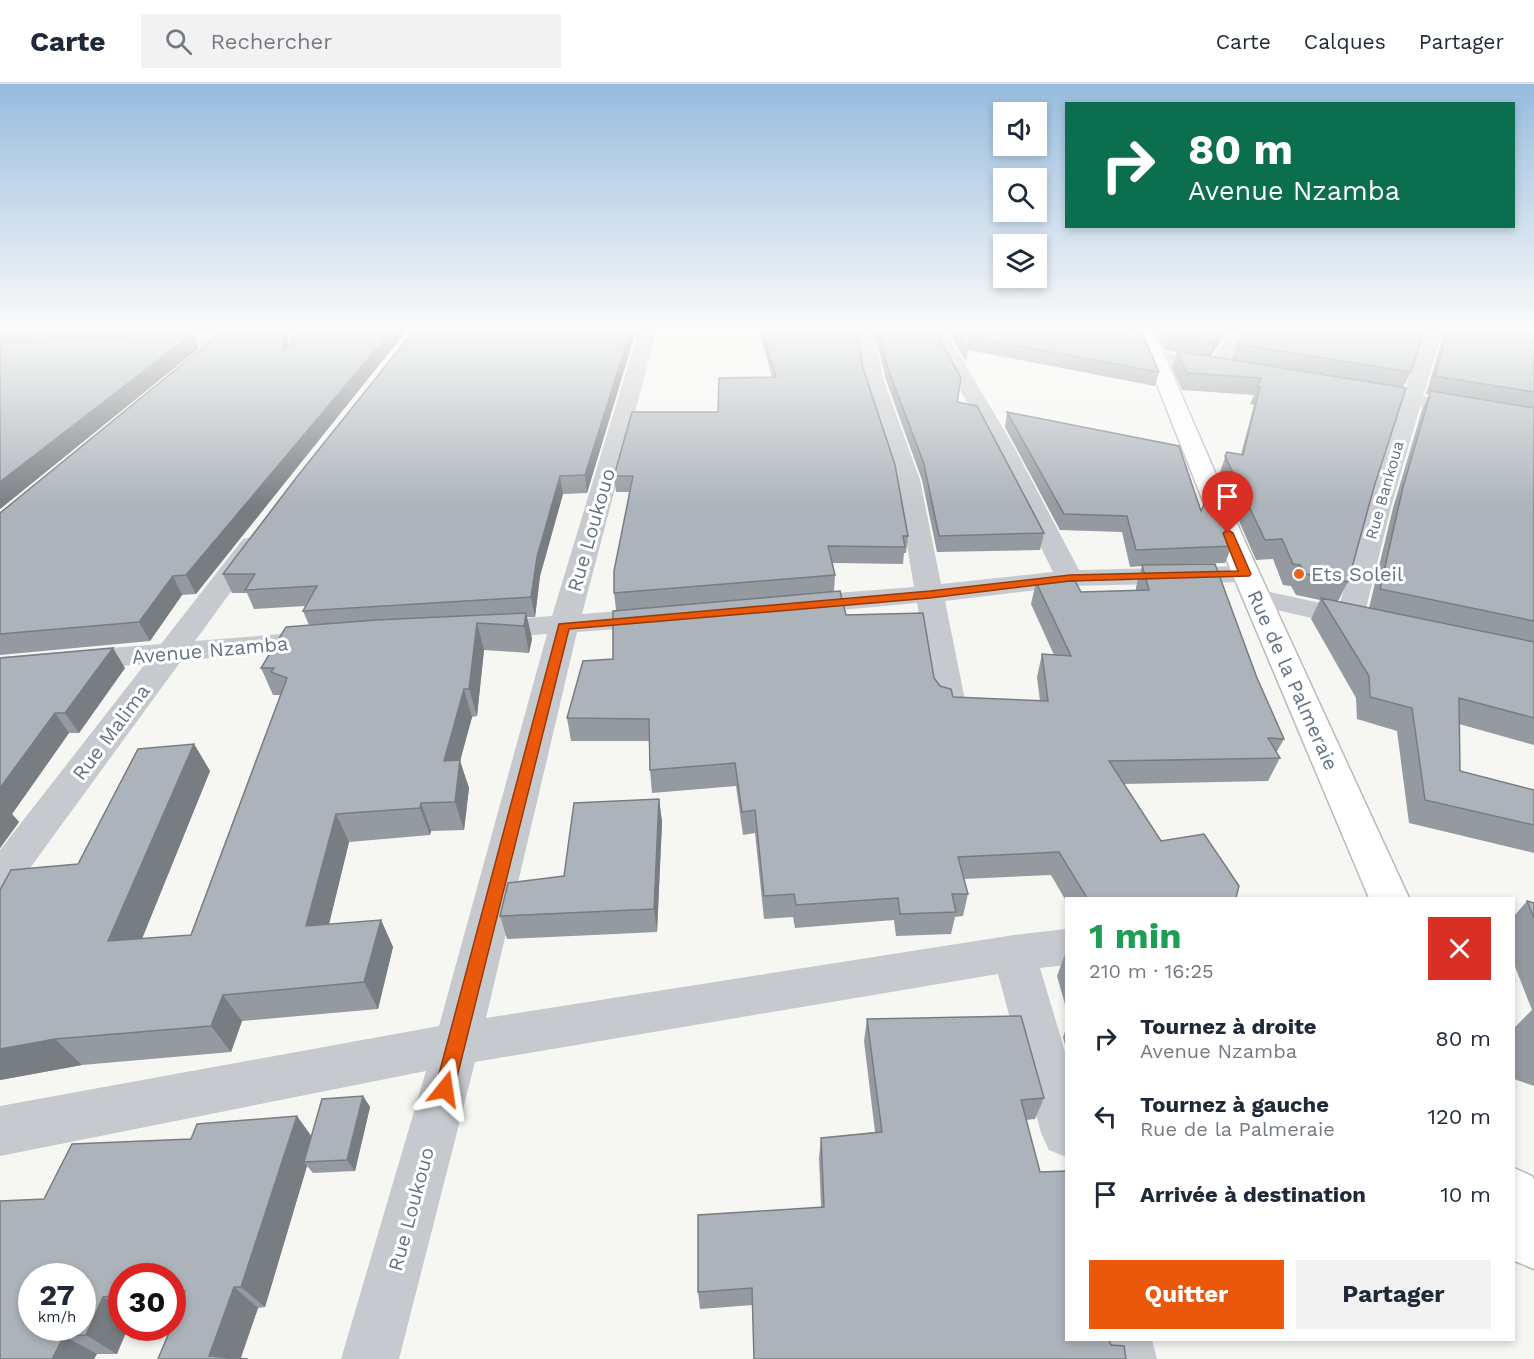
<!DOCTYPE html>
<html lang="fr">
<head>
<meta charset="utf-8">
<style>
	body { margin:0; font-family:"Work Sans",sans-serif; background:#f2f2f3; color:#1f2937; height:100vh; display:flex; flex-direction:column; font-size:22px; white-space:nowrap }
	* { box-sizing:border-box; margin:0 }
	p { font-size:20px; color:#747a83 }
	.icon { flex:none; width:33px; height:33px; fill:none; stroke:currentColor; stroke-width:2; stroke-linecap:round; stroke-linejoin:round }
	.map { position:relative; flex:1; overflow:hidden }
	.side { position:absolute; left:1065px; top:813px; width:450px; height:444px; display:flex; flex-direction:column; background:#fff; border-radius:0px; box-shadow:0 3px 9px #0003 }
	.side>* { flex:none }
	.top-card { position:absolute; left:1065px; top:18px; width:450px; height:126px; border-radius:0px; box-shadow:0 3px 9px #0003; background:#0b6e4f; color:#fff; overflow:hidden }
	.buttons { position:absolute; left:993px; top:18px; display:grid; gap:12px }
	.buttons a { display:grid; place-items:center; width:54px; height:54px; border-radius:0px; background:#fff; box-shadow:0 3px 9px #0003; font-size:30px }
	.speed { position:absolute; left:18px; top:1179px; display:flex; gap:12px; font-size:30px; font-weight:700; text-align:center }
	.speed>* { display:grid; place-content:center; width:78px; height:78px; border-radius:50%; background:#fff; box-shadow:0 3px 9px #0003; line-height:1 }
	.speed small { font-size:15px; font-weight:400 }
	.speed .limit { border:9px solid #d22; background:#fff; color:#111 }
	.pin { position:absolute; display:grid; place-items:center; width:51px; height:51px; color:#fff; margin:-62px -26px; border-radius:50% 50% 50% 0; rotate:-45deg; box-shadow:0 0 6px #0007 }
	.pin .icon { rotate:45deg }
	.me { position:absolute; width:66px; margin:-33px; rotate:15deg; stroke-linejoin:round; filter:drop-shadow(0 0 4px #0008) }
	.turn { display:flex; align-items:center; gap:21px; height:126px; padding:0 24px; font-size:27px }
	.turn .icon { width:78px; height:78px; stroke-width:2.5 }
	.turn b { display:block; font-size:42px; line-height:51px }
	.round { display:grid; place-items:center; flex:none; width:63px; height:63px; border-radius:0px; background:#f2f2f3 }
	.summary { display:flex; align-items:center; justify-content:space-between; height:102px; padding:0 24px }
	h1 { font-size:36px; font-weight:700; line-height:45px; color:#1e9e55 }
	.cta { display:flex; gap:12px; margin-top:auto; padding:12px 24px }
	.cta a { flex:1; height:69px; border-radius:0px; background:#ea580c; color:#fff; font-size:24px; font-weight:700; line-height:69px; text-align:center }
	.cta a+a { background:#f2f2f3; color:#1f2937 }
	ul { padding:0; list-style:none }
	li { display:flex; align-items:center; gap:18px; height:78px; padding:0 24px }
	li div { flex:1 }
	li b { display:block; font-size:22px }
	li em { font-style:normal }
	header { display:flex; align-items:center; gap:36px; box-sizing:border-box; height:84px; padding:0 30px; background:#fff; border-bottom:2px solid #e0e1e3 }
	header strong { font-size:28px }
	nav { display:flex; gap:33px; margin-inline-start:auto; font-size:21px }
	.search { width:420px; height:54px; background:#f2f2f3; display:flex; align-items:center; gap:15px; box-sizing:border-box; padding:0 21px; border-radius:0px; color:#747a83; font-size:22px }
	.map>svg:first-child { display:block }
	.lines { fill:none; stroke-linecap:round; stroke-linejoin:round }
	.major-casing { stroke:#b7babf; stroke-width:3 }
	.minor { fill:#c6c9cd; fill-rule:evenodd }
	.major { fill:#fff; fill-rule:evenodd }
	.wall { fill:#949aa0 }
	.shaded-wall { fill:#787d82 }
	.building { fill:#acb3ba; stroke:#787d82; stroke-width:1.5; fill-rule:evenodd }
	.route { fill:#ea580c; stroke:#983908; stroke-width:1.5 }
	.poi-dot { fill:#ec621d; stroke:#fff; stroke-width:2 }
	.labels { text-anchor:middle; stroke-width:6; stroke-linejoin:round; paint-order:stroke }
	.far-street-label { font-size:16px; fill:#647386; stroke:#fff }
	.street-label { font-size:20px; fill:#647386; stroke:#fff }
	.poi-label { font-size:20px; fill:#647386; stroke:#fff; text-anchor:start }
</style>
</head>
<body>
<header>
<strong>Carte</strong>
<div class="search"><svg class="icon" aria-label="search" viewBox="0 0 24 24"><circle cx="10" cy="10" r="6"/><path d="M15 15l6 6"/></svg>Rechercher</div>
<nav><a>Carte</a><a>Calques</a><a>Partager</a></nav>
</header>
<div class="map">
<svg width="1534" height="1275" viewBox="0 0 1534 1275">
	<rect width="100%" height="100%" fill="#f6f7f3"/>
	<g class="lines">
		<defs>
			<path id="major" d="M1135,245H1153L1246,460L1409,814H1369L1220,460Z
				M1514,1084L1532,1092L1534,1096V1185L1515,1177L1514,1173Z"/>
		</defs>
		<use href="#major" class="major-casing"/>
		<path class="minor" d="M306,245H402L399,249L393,250L152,264L146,263L143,259L146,255L152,254Z
			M639,245H657L582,530L659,524L669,527L673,533L669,539L659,542L577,548L486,934L1014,851L1066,845V881L1040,884L1066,971V1073L1049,1066L1041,1049L998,890L475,978L399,1275H341L426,987L0,1072V1022L439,942L547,550L483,555L473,552L468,546L473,540L483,537L552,532Z
			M856,245H874L884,297L920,396L941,500L1053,488L991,361L926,245H944L1013,361L1079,486L1245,482L1255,484L1259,490L1255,496L1245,498L1070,502L945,517L965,616L960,623L949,626L938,623L933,616L917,519L797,530L787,527L783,521L787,515L797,512L914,503L896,396L864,297Z
			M1233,245H1251L1225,282L1227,285L1225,289L1218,291L1155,279L1148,277L1146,273L1148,269L1155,267L1209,278Z
			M1425,245H1443L1423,312L1534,330V342L1420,323L1391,423L1365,529L1370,530L1374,536L1370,542L1360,545L1246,519L1242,513L1246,507L1256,505L1339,523L1367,423L1401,320L1351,311L1348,307L1351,303L1358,301L1404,309Z
			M252,453L261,455L265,461L195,557L321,547L332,550L336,556L332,562L181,577L14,806L0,811V766L145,580L0,593V573L161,560L243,455Z
			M1094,1256H1152L1157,1275H1099Z"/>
		<use href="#major" class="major"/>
	</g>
	<path class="wall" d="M0,245H224L220,247L166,250L193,249L199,264L0,425Z
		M235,245H283L288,261L196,510L182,511L150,557L0,571V429L238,246Z
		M761,245H857L863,284L908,452L906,469H904L903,480L832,479L835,491L834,507L846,531L934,594L940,602L953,613L1040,617L1037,593L1042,570L1054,571L1031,520L1036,498L1081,508L1136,506V503L1142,482L1130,483L1122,448L1060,446L1005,343L1007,328L1201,427L1232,462L1225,479L1184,480L1257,594L1284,655L1276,669L1280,674L1268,697L1124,700L1161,757L1236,814H1066V817L1051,791L964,795L968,810L963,832L955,833L951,850L896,852L894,836L795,844L793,833L764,835L755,749L743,751L736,702L652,709L650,686L649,657H571L567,634L613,575L616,526L614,509L629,408H616L614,392L772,293L761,254Z
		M874,245H934L961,294L957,318L1044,449L1040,466L937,468L922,396L886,296Z
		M946,245H1119L1159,288L1155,302L968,266L966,277Z
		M1155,245H1230L1210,272L1231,276L1237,260L1411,288L1403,304L1374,403L1348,498L1338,517L1369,524L1393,424L1422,326L1429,311L1426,310L1445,246V245H1534V661L1459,640L1460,687L1534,706V769L1409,739L1397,647L1357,635L1356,614L1311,535L1320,516L1296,511L1291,502L1283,501L1273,475L1256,476L1219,391L1227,368L1241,370L1254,321L1250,320L1254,311L1182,306L1172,284L1177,268L1165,266Z
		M635,250L587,409L563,410L540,492L535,533H527L532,555L529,569L484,566L477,632L472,633L460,677L469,704L464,746L431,747L430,751L349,758L329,840L381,836L393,863L378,925L242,937L231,968L82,981L0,996V806L78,780L194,660L210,687L142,855L191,851L281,611H273L261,584L309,541L303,527L305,522L254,525L247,509H232L223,490Z
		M0,574L125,584L79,649H69L12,730L19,738L0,764Z
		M659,715L662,738L657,848L507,855L500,832L564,792Z
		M1527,817L1534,819V1002L1514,995V944L1532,926L1514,880V832Z
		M1065,870H1066V924L1057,892Z
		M867,935L1044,1014L1035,1035L1026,1036L1066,1256L1111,1261L1126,1275L753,1221L700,1225L698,1208L821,1123L819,1074L821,1054L875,1048L864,957Z
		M1066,945V965L1063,953Z
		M363,1012L370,1023L355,1087L313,1089L307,1082L265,1223L258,1224L241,1274L158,1275L176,1229L172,1230V1192H122V1244L117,1270H97L94,1275H0L44,1115L312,1052Z"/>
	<path class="shaded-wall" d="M283,245L288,258L289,282L284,267Z
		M393,245H408L196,510L186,491Z
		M631,245H635V250L587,409L585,391Z
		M1223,245H1230L1209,274L1214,257Z
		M193,249L199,264L0,425V398Z
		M560,392L563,410L540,492L535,533L531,513L537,473Z
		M173,492L182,511L150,557L139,538Z
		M526,529L532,555L529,569L524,542Z
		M477,539L484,566L477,632L469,605Z
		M113,564L125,584L79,649L65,629Z
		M464,605L472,633L460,677L469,704L464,746L455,718L444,677Z
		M55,629L69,649L12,730L19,738L0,764V704Z
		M194,660L210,687L130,884L108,857Z
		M659,715L662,738L657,848L654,825Z
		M421,719L431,747L430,751L420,724Z
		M336,730L349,758L322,869L306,842Z
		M381,836L393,863L378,925L364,898Z
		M223,911L242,937L231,968L211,942Z
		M55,955L82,981L0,996V965Z
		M363,1012L370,1023L355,1087L347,1076Z
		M297,1032L315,1057L304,1078L307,1082L265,1223L241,1203Z
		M234,1203L258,1224L240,1275L209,1272Z
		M103,1213L122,1225V1244H128L117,1270L86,1251Z
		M64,1252L97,1270L94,1275H52Z"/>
	<path class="building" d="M253,245H283L284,267L300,245H393L186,491L173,492L139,538L0,550V429L224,246Z
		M415,245H631L585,391L560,392L537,473L531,513L303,527L317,502L245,506L255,490H223L296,394Z
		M762,245H857L863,284L895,381L908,452H903L905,463L828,462L835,491L614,509V487L633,392H614L632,328H718L719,294L776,293Z
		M879,245H934L961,294L957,318L977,322L1044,449L939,452L924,380L887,282Z
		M956,245H1119L1131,255L1135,245H1141L1159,288L970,253L968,263Z
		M1167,245H1223L1214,257L1169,250Z
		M1248,245H1425L1411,288L1237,260Z
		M1448,245H1534V308L1435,292Z
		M193,249L0,398V259Z
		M1177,267L1406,304L1374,403L1348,498L1306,490L1300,481L1293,480L1282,455L1265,456L1225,372L1227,368L1243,371L1260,303H1257L1261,294L1187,289Z
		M1431,307L1534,324V537L1380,505L1403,403Z
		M1007,328L1179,362L1201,427L1209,409L1232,462L1136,466L1127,432L1064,430Z
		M1215,480L1257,594L1284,655L1268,654L1280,674L1109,677L1161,757L1204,750L1239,802L1236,814H1087L1059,768L958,773L968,810H952L956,828L900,830L898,814L796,821L794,810L764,812L755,726L742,728L735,679L650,686L649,635L567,634L583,577L613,575V527L840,507L846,531L923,529L934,594L940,602L951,605L953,613L1048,617L1042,570L1071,572L1036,498L1075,497L1081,508L1149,506L1142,481Z
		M1321,514L1534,558V634L1459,614L1460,687L1534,706V741L1425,716L1412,624L1370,613L1369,592Z
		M526,529L524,542L477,539L469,605H464L444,677L460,676L455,718L421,719L420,724L336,730L306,842L381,836L364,898L223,911L211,942L55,955L0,965V806L11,786L78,780L138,665L194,660L108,857L191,851L287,594L271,588L274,584H261L286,543L376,536Z
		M113,564L65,629H55L0,704V574Z
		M659,715L654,825L500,832L508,799L564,792L574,719Z
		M1527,817L1534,819V834Z
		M1021,932L1044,1014L1021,1016L1040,1088L1066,1087V1256H1109L1111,1261L1124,1262L1126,1275H754L752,1204L698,1208V1131L824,1123L821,1054L882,1048L867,935Z
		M363,1012L347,1076L304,1078L322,1015Z
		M297,1032L241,1203H234L209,1272L248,1275H158L171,1244H172V1238L185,1207L172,1208V1192H122V1211L103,1213L86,1251L64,1252L52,1275H0V1117L44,1115L72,1060L191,1055L197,1040ZM32,1192H82V1244H32Z"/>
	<linearGradient id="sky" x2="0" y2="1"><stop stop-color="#97bcde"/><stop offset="0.58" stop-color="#fbfbfa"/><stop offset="1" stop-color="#fbfbfa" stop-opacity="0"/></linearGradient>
	<rect width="1534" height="423" fill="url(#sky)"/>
	<path class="route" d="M1228,446L1233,449L1251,490L1249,492L1070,497L930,514L569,545L454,1005L452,1012L445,1015L438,1012L435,1005L559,540L930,507L1070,491L1238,487L1223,449Z"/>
	<circle class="poi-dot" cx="1299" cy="490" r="6"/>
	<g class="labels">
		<g class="far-street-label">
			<text transform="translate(1384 406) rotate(-74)" y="6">Rue Bankoua</text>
		</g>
		<g class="street-label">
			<text transform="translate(591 446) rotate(-74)" y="7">Rue Loukouo</text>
			<text transform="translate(210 566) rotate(-5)" y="7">Avenue Nzamba</text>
			<text transform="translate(1293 596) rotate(66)" y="7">Rue de la Palmeraie</text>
			<text transform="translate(111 648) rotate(-53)" y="7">Rue Malima</text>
			<text transform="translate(411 1125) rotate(-75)" y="7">Rue Loukouo</text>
		</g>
		<g class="poi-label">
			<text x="1311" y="497">Ets Soleil</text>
		</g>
	</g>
</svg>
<div class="buttons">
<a><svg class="icon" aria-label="sound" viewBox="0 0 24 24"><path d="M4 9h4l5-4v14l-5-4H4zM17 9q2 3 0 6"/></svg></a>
<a><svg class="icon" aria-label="search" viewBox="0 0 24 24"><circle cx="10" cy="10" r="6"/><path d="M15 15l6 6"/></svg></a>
<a><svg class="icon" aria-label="layers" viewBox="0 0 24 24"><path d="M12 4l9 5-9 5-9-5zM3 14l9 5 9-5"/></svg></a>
</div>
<div class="speed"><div>27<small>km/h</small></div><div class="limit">30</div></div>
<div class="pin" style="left:1228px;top:449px;background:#d93025"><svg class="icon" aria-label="arrive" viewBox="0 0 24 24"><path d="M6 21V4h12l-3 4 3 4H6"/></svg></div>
<svg class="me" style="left:445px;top:1005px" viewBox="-20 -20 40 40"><path d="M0-17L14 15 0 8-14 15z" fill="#ea580c" stroke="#fff" stroke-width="4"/></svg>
<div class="top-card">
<div class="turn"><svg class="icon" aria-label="right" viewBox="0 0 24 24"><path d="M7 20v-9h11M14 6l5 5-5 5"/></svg><div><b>80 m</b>Avenue Nzamba</div></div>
</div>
<section class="side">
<div class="summary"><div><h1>1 min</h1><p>210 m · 16:25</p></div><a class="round" style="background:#d93025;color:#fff"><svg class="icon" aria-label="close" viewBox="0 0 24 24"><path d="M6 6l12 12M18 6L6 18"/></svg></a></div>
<ul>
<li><svg class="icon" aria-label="right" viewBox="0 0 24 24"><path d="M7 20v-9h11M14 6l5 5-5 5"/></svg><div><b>Tournez à droite</b><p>Avenue Nzamba</p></div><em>80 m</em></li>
<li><svg class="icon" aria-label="left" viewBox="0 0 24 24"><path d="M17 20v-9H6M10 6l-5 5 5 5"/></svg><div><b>Tournez à gauche</b><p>Rue de la Palmeraie</p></div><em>120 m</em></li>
<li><svg class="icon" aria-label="arrive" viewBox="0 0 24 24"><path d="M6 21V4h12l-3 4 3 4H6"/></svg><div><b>Arrivée à destination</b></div><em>10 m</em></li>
</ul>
<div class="cta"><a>Quitter</a><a>Partager</a></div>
</section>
</div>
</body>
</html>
